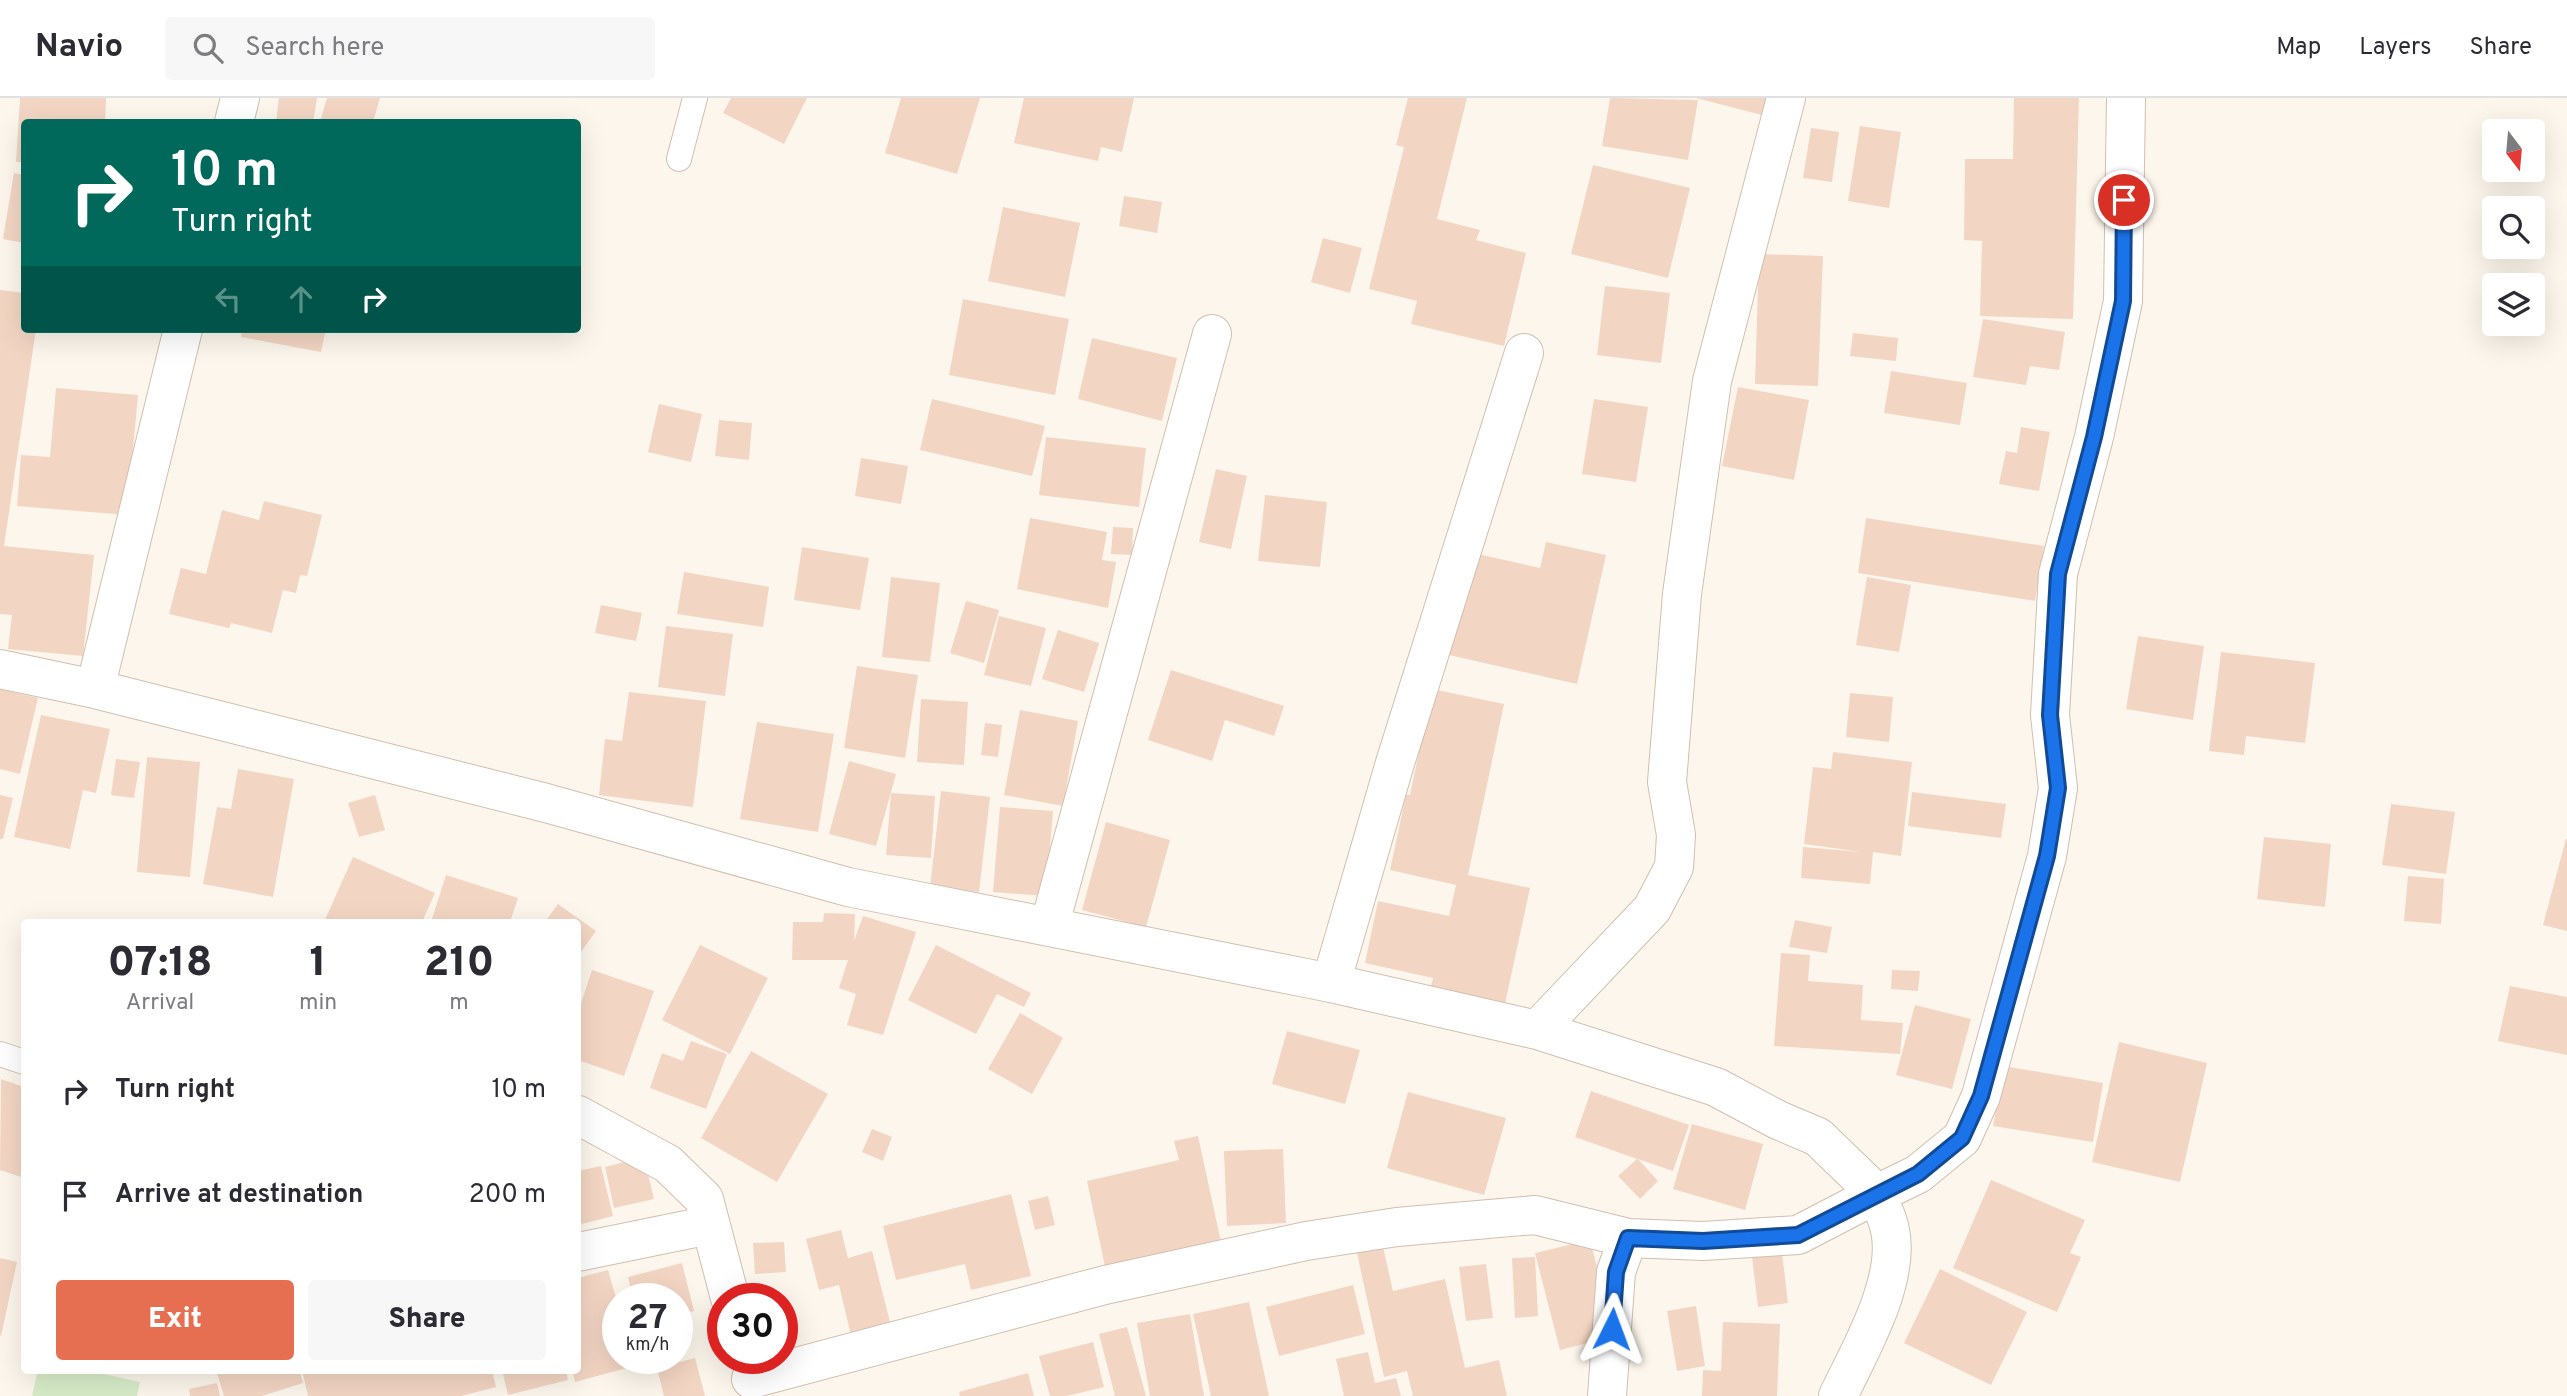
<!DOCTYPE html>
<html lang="en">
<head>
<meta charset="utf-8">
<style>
	body { margin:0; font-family:Overpass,sans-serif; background:#f7f7f7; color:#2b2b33; height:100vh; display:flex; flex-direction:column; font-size:26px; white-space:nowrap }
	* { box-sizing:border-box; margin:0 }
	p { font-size:23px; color:#7c7c81 }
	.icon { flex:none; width:38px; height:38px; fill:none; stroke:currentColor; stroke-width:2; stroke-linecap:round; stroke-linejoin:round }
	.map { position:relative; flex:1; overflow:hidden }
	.drawer { position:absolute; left:21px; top:821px; width:560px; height:455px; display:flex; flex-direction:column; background:#fff; border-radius:7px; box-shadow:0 7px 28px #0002 }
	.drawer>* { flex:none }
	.banner { position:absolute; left:21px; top:21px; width:560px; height:214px; border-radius:7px; box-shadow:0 7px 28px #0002; background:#00695c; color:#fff; overflow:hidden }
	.needle { width:46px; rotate:164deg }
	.fabs { position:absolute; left:2482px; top:21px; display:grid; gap:14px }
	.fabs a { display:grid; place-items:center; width:63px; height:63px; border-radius:7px; background:#fff; box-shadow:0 7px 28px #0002; font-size:35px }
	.speed { position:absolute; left:602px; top:1185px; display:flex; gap:14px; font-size:35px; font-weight:700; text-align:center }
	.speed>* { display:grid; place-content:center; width:91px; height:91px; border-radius:50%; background:#fff; box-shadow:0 7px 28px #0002; line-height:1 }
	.speed small { font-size:18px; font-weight:400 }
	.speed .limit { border:10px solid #d22; background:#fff; color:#111 }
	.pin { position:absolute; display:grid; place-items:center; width:60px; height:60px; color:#fff; margin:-30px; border:4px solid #fff; border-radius:50%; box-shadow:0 2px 7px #0007 }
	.me { position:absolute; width:77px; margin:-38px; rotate:3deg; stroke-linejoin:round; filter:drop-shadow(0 0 5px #0008) }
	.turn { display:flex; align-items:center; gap:24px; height:147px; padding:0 35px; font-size:32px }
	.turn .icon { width:91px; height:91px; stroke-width:2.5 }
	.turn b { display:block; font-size:49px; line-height:60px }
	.lanes { display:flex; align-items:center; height:66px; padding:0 35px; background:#0003; justify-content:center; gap:35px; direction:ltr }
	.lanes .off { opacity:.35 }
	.eta { display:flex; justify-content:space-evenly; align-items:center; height:119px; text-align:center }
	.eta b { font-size:42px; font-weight:800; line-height:49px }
	.button { display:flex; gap:14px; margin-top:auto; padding:14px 35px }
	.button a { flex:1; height:80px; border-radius:7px; background:#e76f51; color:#fff; font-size:28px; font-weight:800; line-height:80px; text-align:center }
	.button a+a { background:#f7f7f7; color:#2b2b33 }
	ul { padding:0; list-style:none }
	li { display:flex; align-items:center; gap:21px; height:105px; padding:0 35px }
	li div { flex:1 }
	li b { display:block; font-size:26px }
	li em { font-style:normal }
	header { display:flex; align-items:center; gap:42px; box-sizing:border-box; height:98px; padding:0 35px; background:#fff; border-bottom:2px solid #e1e1e2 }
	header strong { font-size:33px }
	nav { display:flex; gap:38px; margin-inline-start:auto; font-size:24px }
	.search { width:490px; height:63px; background:#f7f7f7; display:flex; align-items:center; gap:18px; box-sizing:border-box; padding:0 24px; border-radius:7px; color:#7c7c81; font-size:26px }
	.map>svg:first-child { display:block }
	.pitch { fill:#d8ecc9 }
	.building { fill:#f3d5c3 }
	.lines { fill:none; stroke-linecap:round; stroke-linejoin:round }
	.service-casing { stroke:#d1beb0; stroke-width:26 }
	.minor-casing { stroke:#d1beb0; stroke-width:40 }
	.service { stroke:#fff; stroke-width:24 }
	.minor { stroke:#fff; stroke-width:38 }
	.route-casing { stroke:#114b97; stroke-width:18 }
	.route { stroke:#1a73e8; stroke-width:12 }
</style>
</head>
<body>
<header>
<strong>Navio</strong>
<div class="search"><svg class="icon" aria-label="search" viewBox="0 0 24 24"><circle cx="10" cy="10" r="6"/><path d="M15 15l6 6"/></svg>Search here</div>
<nav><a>Map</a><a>Layers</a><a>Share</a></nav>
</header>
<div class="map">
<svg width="2567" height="1298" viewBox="0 0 2567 1298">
	<rect width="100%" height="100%" fill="#fdf6ec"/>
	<path class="pitch" d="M38,1272H86L140,1284L137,1298H32Z"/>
	<path class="building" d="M20,0H106L105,24H24V64H16Z
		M279,0H317L313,24H276Z
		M327,0H380L373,24H320Z
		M731,0H807L784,46L723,15Z
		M901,0H980L957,76L885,55Z
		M1024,0H1134L1122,54L1101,49L1098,63L1014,45Z
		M1408,0H1467L1437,121L1480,132L1476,142L1526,155L1504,248L1411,226L1417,203L1369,191L1404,49L1396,47Z
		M1610,0L1698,2L1688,62L1602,48Z
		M1696,0H1766L1762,17Z
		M2014,0H2079L2073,221L1980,218L1982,143L1964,142L1965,61H2013Z
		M1860,28L1901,34L1889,110L1848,103Z
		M1811,30L1839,34L1832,84L1803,80Z
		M1593,67L1690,90L1668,180L1571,156Z
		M14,75L24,77V145L3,141Z
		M1124,98L1162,104L1157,135L1119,128Z
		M1003,109L1080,125L1065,199L988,183Z
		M1323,140L1362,150L1350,195L1311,184Z
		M1759,156L1823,158L1818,288L1755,286Z
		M1605,188L1670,195L1661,265L1597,257Z
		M0,192L24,195V231H36L4,448L94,457L83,558L8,551L12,517L0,516Z
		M963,201L1069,221L1055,297L949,277Z
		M1983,221L2065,234L2059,272L2030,268L2026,287L1973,279Z
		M242,231H326L321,254L241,239Z
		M1853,235L1898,240L1896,263L1850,258Z
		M1092,240L1177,260L1162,323L1078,301Z
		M1891,273L1967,285L1960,327L1884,315Z
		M1738,289L1809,302L1794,382L1722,368Z
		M56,290L138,297L127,417L17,408L21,357L50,359Z
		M932,301L1045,328L1032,378L920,352Z
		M1594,301L1648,309L1636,384L1582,376Z
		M659,306L702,316L691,364L648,354Z
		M719,322L752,325L749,362L715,358Z
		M2021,329L2050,334L2039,393L1999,386L2006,353L2017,355Z
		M1046,339L1146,350L1139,409L1039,397Z
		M861,360L908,368L901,406L855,398Z
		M1216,371L1247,378L1231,451L1199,444Z
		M1265,397L1327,404L1320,469L1258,463Z
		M264,403L322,417L307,478L300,477L296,495L283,492L272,535L231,525L229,530L169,516L181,470L206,476L222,412L259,422Z
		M1030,420L1107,434L1102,462L1116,464L1108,510L1017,491Z
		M1866,420L2044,448L2035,503L1858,475Z
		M1113,429L1133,430L1132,457L1111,456Z
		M1546,444L1606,457L1577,586L1449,557L1473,455L1540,470Z
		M802,449L869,460L860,512L794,502Z
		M684,474L769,489L763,529L677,516Z
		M891,479L940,485L930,564L882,559Z
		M1867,479L1911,487L1899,554L1856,547Z
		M966,503L999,512L984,565L950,555Z
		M601,507L642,515L636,543L595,535Z
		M999,518L1046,530L1031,588L984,577Z
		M666,528L733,536L725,598L658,589Z
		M1058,532L1099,545L1084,594L1042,581Z
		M2138,538L2204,548L2193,622L2126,611Z
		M2221,554L2315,565L2305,645L2246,638L2244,657L2209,653Z
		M857,568L918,577L905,660L844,650Z
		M1171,572L1284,608L1274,638L1225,622L1212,663L1148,642Z
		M0,591L38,600L20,676L0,671Z
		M1432,591L1504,606L1468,777L1530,790L1503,915L1428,899L1433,880L1365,865L1378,803L1449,818L1456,787L1390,772L1406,697H1410Z
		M629,594L706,603L693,709L599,697L605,641L622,643Z
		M1850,595L1893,599L1889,644L1846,639Z
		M921,601L968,604L964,667L917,664Z
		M1020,612L1078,623L1063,708L1004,697Z
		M41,617L110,631L96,695L83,692L70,751L14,739Z
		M757,624L834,636L818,734L740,721Z
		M985,625L1002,627L998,659L981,657Z
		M1833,654L1912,664L1901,758L1873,754L1870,786L1801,780L1803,749L1862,754L1804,746L1813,669L1831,671Z
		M147,659L200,664L190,779L137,774Z
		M116,661L140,664L134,700L111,697Z
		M849,663L896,676L876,748L829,736Z
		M238,671L294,681L273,799L203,786L217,709L231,711Z
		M941,693L990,699L979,794L930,789Z
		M1912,694L2006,706L2001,740L1908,728Z
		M891,695L935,698L931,760L886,757Z
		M0,697L13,700L3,741H0Z
		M375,697L385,732L359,739L348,705Z
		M2391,706L2455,714L2446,776L2382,767Z
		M1000,709L1053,713L1046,798L993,794Z
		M1106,724L1170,742L1146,829L1082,812Z
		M2264,739L2331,746L2325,809L2257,801Z
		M2566,741H2567V833L2543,827Z
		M353,759L435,795L422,824H324Z
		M446,777L518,800L510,824H431Z
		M2408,778L2444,781L2441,826L2404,823Z
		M558,806L596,833L578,858V824H545Z
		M824,815L855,816L854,843L863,818L916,834L883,937L847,927L856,896L839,890L848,862H792L793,824H823Z
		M1795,822L1832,829L1827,855L1789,849Z
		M700,847L768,880L730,956L662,922Z
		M936,847L1031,895L1024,909L997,896L976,936L908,902Z
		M1781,855L1810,857L1808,883L1863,887L1861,922L1903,925L1900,956L1774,948Z
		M592,872L654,893L624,978L578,962V915Z
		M1892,872L1920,873L1918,893L1891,891Z
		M2510,888L2567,899V957L2498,943Z
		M1915,907L1971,921L1952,991L1896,977Z
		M1020,915L1063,940L1032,996L988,971Z
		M1287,933L1360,952L1345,1006L1272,986Z
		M691,943L727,956L706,1011L650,990L662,955L683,963Z
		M2119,944L2207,965L2180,1084L2092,1064Z
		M751,953L828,996L777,1084L701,1040Z
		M2004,968L2103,985L2093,1044L1993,1028Z
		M1,981L24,989V1080L0,1072Z
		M1591,993L1689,1027L1673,1073L1638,1061L1658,1083L1640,1101L1618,1078L1637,1061L1575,1039Z
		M1408,994L1506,1020L1484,1097L1387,1070Z
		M1692,1026L1763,1046L1745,1112L1673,1091Z
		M872,1031L892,1039L883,1063L862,1054Z
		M1198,1038L1223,1153L1107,1178L1087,1083L1179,1062L1174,1043Z
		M1283,1051L1286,1125L1227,1128L1224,1053Z
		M644,1059L654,1101L614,1110L605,1069Z
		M601,1068L613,1118L578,1127V1073Z
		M1991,1082L2085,1122L2070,1155L2081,1159L2057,1214L1953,1170Z
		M1011,1096L1031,1178L971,1192L965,1166L896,1182L883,1128Z
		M1048,1098L1055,1127L1035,1132L1028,1103Z
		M841,1132L848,1160L872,1153L894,1240L854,1250L839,1187L819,1192L806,1141Z
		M1590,1142L1615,1238L1560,1252L1535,1155Z
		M784,1144L786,1174L755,1176L753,1145Z
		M1781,1146L1788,1205L1758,1209L1751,1150Z
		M1383,1149L1393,1193L1445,1181L1465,1270L1499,1262L1507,1298H1413L1407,1273L1384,1279L1357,1155Z
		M1535,1159L1538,1218L1515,1220L1512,1160Z
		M0,1160L17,1164L1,1238L0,1237Z
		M682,1165L694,1213L677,1217V1200H633L628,1179Z
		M1486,1166L1493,1220L1466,1223L1459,1169Z
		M1940,1171L2027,1214L1991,1287L1904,1245Z
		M608,1172L618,1207V1260H632L634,1268L575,1284L572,1272H578V1180Z
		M1353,1187L1365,1236L1279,1258L1266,1209Z
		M1249,1204L1269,1298H1211L1193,1216Z
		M1696,1208L1705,1268L1677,1273L1667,1213Z
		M1190,1216L1204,1298H1150L1137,1225Z
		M1723,1224L1780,1226L1777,1298H1702L1703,1272L1721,1273Z
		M1127,1229L1146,1298H1115L1099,1236Z
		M1093,1244L1104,1289L1067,1298H1050L1039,1258Z
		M1368,1254L1375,1285L1396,1280L1401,1298H1344L1336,1261Z
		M695,1260L705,1298H664L657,1270Z
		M216,1272H299L303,1285L262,1298H224Z
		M302,1272H492L496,1289L461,1298H308Z
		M502,1272H566L568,1282L508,1297Z
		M1028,1275L1034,1298H960L959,1294Z
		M217,1285L220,1298H190L189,1291Z"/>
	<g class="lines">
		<defs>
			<path id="service" d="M679,61L695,0
				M0,956L24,964"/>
			<path id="minor" d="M234,24L240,0
				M0,571L95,591L546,705L848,789L1331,885L1537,932L1716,989L1778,1022L1818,1039L1877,1096L1918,1076L1962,1040L1981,998L2047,758L2058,690L2050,617L2058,476L2094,339L2123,203L2126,0
				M95,591L183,231
				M1049,829L1212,236
				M1331,885L1395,665L1524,255
				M1537,932L1652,811L1674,769L1676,737L1667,684L1682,496L1712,283L1786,0
				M578,1017L668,1066L704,1101L730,1200
				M1628,1140L1703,1143L1798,1137L1877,1096C1881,1108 1888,1120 1890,1132C1901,1183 1859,1254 1838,1298
				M578,1154L710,1127
				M751,1281L1105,1187L1306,1143L1397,1129L1535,1117L1628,1140L1616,1174L1607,1298"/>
		</defs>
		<use href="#service" class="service-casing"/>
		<use href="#minor" class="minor-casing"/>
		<use href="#service" class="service"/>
		<use href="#minor" class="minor"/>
	</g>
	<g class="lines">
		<defs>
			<path id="route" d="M1612,1231L1616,1174L1628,1140L1703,1143L1798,1137L1918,1076L1962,1040L1981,998L2047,758L2058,690L2050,617L2058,476L2094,339L2123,203L2124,102"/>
		</defs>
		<use href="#route" class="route-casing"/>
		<use href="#route" class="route"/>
	</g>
</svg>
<div class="fabs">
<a><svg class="needle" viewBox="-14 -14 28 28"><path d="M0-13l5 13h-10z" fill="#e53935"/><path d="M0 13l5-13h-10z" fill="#7c7c81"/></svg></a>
<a><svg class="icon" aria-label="search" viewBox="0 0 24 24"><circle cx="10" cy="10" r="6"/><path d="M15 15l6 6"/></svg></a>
<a><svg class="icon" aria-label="layers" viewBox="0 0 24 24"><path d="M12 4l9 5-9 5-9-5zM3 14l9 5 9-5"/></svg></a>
</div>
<div class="speed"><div>27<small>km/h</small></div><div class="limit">30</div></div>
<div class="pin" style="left:2124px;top:102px;background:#d93025"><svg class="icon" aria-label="arrive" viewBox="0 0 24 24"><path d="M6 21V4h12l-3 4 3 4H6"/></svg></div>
<svg class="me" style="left:1612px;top:1231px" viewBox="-20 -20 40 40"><path d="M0-17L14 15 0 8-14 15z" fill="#1a73e8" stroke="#fff" stroke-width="4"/></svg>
<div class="banner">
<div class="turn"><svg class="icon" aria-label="right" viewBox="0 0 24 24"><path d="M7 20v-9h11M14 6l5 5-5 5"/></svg><div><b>10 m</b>Turn right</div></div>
<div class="lanes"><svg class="icon off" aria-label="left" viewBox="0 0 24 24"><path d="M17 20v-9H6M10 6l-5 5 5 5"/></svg><svg class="icon off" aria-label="ahead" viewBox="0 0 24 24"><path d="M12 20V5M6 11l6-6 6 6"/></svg><svg class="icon" aria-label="right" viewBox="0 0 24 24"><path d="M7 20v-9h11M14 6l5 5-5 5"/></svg></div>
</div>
<section class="drawer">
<div class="eta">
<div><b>07:18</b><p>Arrival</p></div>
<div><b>1</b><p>min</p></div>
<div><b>210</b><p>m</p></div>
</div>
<ul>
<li><svg class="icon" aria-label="right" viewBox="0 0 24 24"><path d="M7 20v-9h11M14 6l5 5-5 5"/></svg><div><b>Turn right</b></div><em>10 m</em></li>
<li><svg class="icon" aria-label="arrive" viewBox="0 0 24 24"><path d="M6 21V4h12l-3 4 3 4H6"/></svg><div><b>Arrive at destination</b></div><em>200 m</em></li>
</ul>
<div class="button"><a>Exit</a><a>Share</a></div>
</section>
</div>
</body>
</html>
